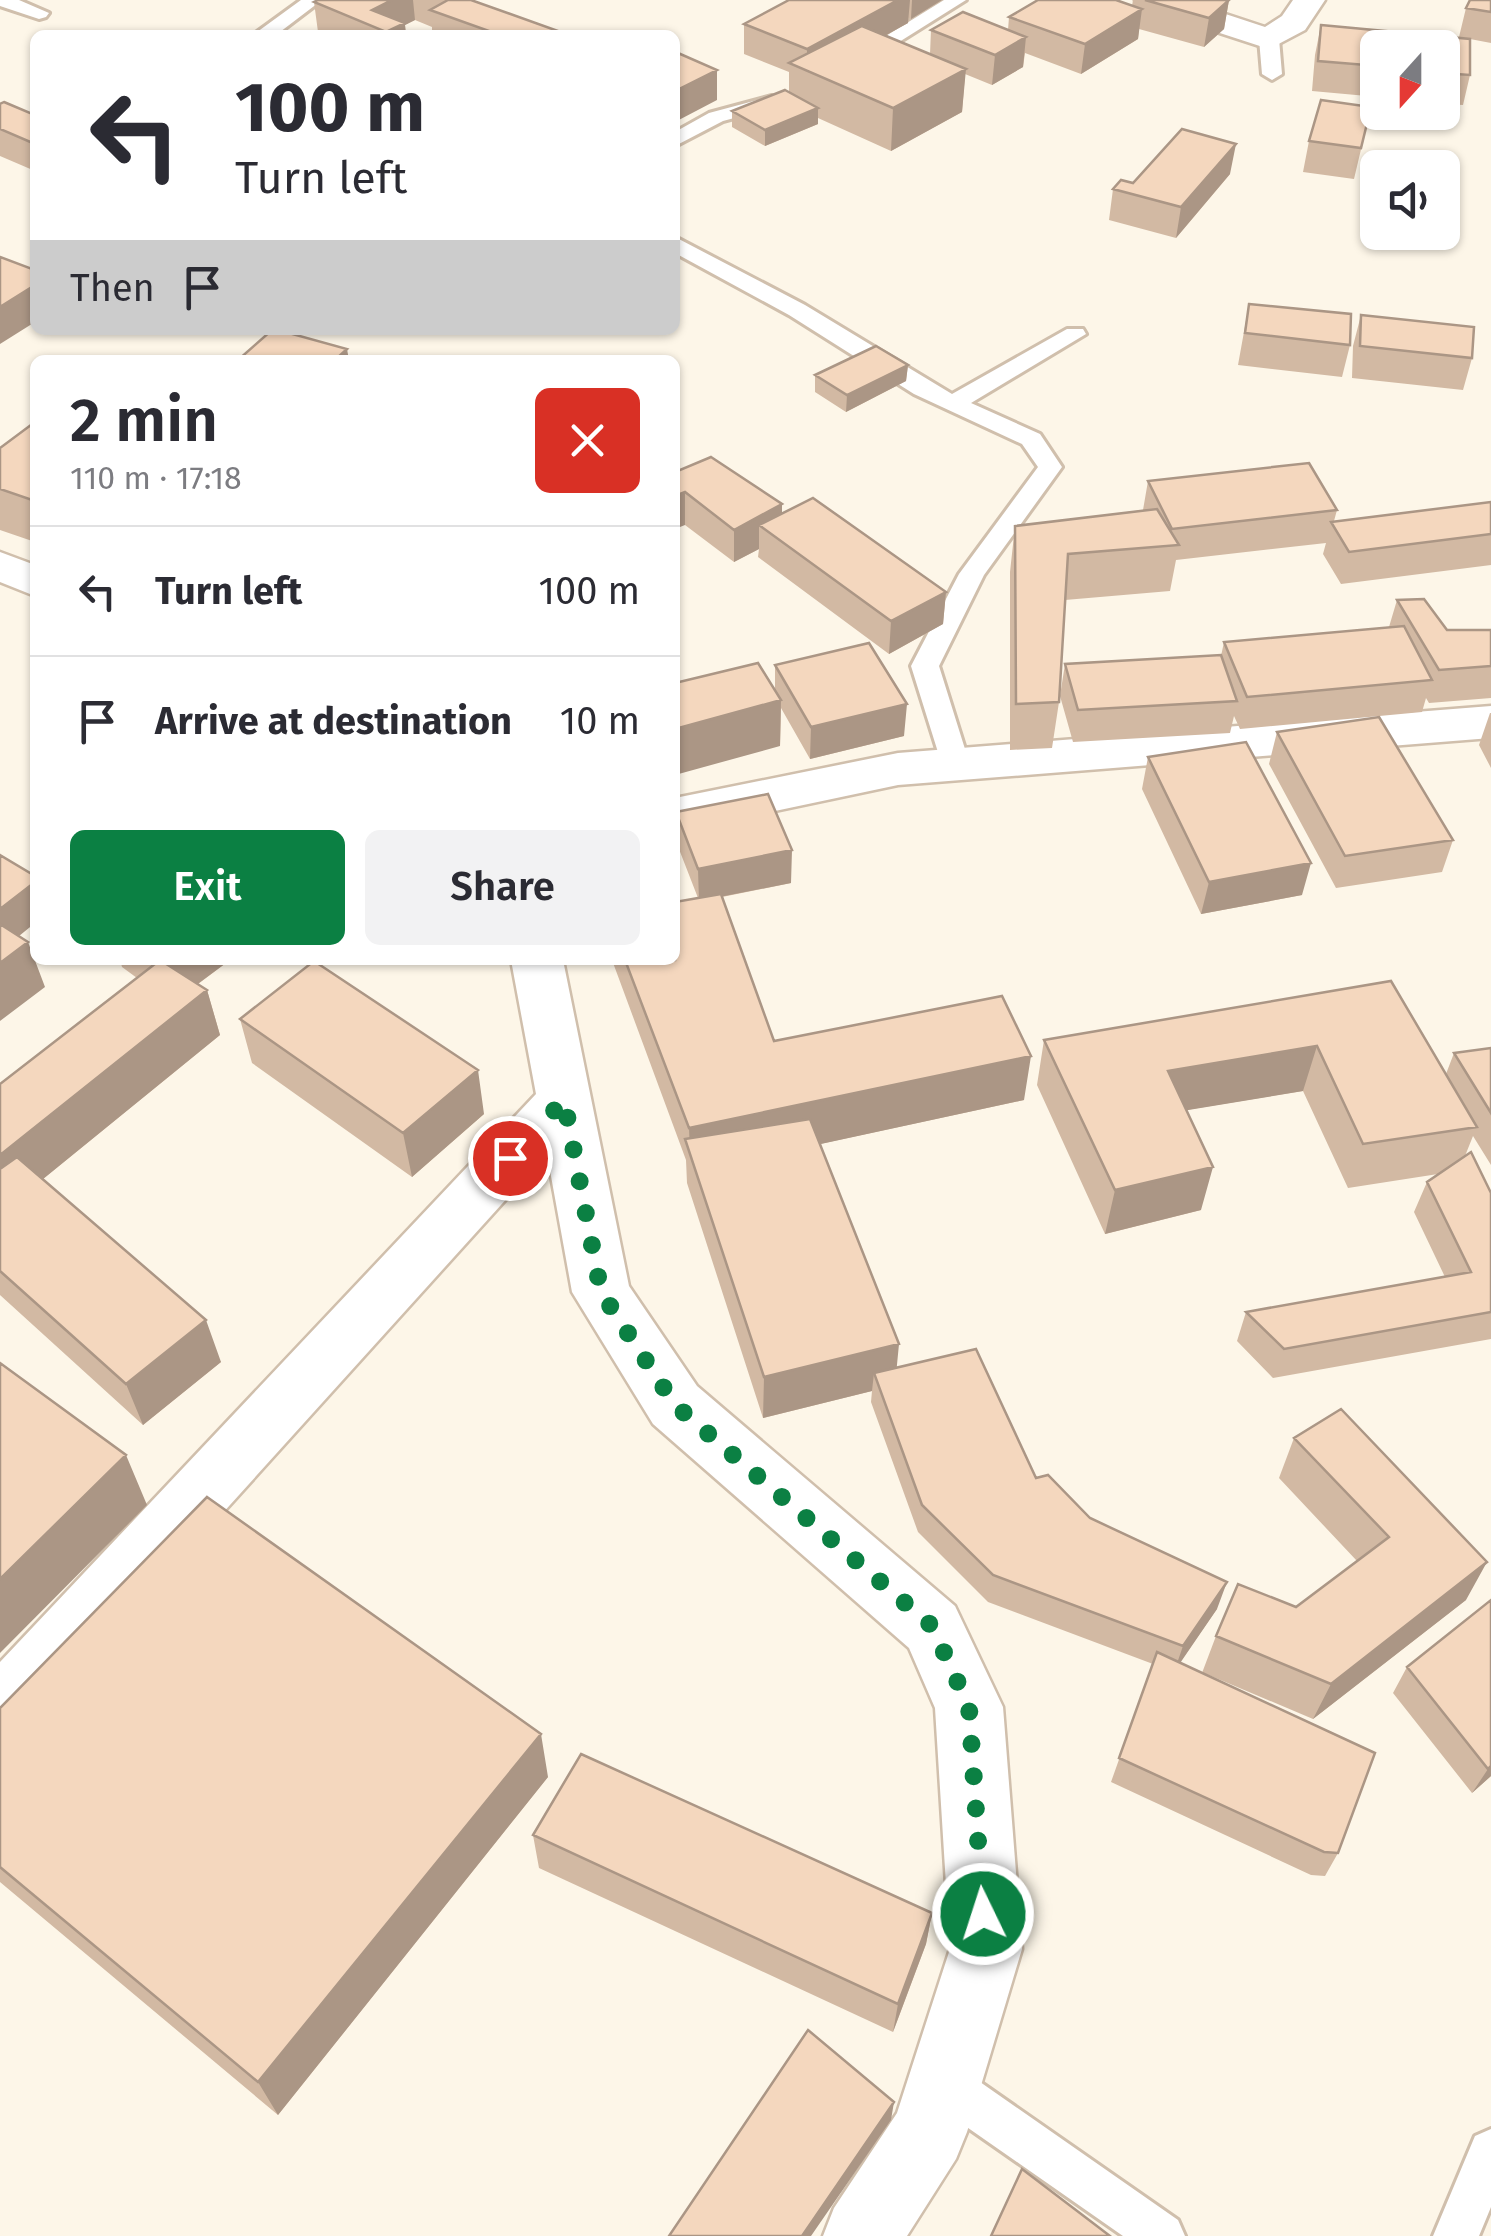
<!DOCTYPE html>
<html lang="en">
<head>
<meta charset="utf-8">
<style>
	body { margin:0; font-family:"Fira Sans",sans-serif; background:#f2f2f3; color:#2b2b33; height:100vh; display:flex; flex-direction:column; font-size:38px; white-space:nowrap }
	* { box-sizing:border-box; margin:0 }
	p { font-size:32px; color:#7c7c81 }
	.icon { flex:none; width:55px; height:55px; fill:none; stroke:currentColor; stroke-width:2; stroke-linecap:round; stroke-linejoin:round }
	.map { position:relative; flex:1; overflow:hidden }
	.panel { position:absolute; left:30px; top:355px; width:650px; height:610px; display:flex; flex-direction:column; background:#fff; border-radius:15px; box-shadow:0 2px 8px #0004 }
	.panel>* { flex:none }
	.top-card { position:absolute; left:30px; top:30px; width:650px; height:305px; border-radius:15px; box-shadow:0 2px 8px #0004; background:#fff; color:#2b2b33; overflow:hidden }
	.needle { width:65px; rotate:201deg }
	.fabs { position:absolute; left:1360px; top:30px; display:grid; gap:20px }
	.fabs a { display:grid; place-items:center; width:100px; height:100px; border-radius:15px; background:#fff; box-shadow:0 2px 8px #0004; font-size:50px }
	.pin { position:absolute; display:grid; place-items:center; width:85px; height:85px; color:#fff; margin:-42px; border:5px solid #fff; border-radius:50%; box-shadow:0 2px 10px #0007 }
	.me { position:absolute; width:110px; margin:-55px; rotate:356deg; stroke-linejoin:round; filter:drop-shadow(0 0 8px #0008) }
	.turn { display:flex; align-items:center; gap:35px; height:210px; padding:0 40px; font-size:45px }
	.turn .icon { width:130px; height:130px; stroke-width:2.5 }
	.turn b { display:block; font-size:70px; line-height:85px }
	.then { display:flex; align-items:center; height:95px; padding:0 40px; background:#0003; gap:20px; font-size:38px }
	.round { display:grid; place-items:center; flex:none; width:105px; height:105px; border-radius:15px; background:#f2f2f3 }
	.headline { display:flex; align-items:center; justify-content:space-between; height:170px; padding:0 40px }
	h1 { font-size:60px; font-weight:600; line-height:75px }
	.button { display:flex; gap:20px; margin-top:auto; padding:20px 40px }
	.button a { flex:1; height:115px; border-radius:15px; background:#0b8043; color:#fff; font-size:40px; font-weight:600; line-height:115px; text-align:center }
	.button a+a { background:#f2f2f3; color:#2b2b33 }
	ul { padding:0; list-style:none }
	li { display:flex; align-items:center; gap:30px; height:130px; padding:0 40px; border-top:2px solid #e1e1e2 }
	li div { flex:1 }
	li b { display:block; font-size:38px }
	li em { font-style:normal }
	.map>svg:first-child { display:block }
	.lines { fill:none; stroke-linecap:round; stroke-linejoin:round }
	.service-casing { stroke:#d0bfac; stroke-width:6 }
	.minor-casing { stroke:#d0bfac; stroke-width:5 }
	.service { fill:#fff; fill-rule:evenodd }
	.minor { fill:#fff; fill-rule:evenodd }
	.wall { fill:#d2b9a3 }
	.shaded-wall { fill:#ab9685 }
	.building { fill:#f4d7be; stroke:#ab9685; stroke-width:2.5 }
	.route { stroke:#0b8043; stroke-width:18; stroke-dasharray:0 32.4 }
</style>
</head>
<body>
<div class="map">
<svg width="1491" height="2236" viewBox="0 0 1491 2236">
	<rect width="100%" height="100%" fill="#fdf6e8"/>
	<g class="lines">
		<defs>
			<path id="service" d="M0,0H19L49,13L46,17L39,19L0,6Z
				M301,0H322L276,35H253Z
				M944,0H966L864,64L857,66L847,60Z
				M1269,33L1279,39L1282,74L1272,80L1262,74L1259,39Z
				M772,96L782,102L779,106L723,121L675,146V132L709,113Z
				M675,237L805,305L952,394L1067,329H1083L1086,334L971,403L1040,434L1062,467L984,575L939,666L970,765L966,772H946L942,765L911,666L959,574L1038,467L1022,444L914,394L789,315L675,253Z
				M944,2062L960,2068L1178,2220L1185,2236H1123L928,2100L922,2084L928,2068Z
				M1491,2129V2207L1479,2236H1433L1475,2136Z"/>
			<path id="minor" d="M1135,0H1183L1265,27L1282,16L1293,0H1325L1305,30L1269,49L1140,7Z
				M0,552L35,565V596L0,582Z
				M1491,706V738L898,785L675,832V798L898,753Z
				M511,960H563L629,1286L697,1386L955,1606L1003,1707L1022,1949L967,2132L956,2159L907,2236H823L834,2208L897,2113L950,1949L935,1708L909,1648L653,1424L572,1292L547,1154L24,1733L0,1742V1662L536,1094Z"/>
		</defs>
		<use href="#service" class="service-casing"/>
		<use href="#minor" class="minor-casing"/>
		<use href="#service" class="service"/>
		<use href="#minor" class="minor"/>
	</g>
	<path class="wall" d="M318,0H471L558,31L559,35H432V27L415,20L405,25L406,35H326L318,32L314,2Z
		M789,0H942L911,19L909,18L908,23L886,35L930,54L931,30H1008L1009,17L1132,6L1133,0H1229L1224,29L1204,47L1139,29L1138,39L1081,74L1025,53L1023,67L992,85L965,74L962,112L891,151L818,118V124L765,146L732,127V111L789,92V72L744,54V24Z
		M1491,0V43L1470,39V75L1463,105L1442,104V48H1378V97L1312,91L1315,55L1321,25L1459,37L1466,8Z
		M0,104L35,115V171L0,156Z
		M1371,107L1354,179L1303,172L1309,141Z
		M1230,174L1176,238L1109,220L1113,189L1133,183Z
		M1249,304L1350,345L1342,377L1238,365Z
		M1361,315L1472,358L1463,390L1352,378L1353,346Z
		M908,365L906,381L846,412L815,392V375Z
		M35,422V542L0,530V448Z
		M675,472L782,513L946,592L943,624L889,654L758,557L759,549L734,562L685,525Z
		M1148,481L1337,510L1334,521L1491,502V565L1341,584L1323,554L1326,543L1176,560L1170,591L1065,600L1059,702L1052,748L1010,750V572L1015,526L1143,510Z
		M1397,600L1447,630H1491V698L1429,703L1426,698L1422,712L1240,729L1234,716L1230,733L1073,742L1060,696L1065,664L1221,656L1224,642L1389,627Z
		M775,665L904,736L810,759L781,708L780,746L775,690Z
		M1490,713H1491V768L1479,745Z
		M1277,732L1453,840L1442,872L1336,888L1269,764Z
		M1148,757L1302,895L1201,914L1142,789Z
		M676,812L791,883L722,897L774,1041L1024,1100L820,1144L897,1368L1090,1518L1217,1609L1180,1662L1202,1673L1216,1636L1296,1607L1357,1561L1279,1478L1294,1438L1466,1600L1313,1719L1204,1673L1338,1853L1325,1876L1311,1875L1111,1782L1153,1664L988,1602L918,1532L871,1402L872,1391L763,1418L687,1183L686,1160L612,960H675L698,898L677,844Z
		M120,960H230L198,984L207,990L220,1035L43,1179L221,1362L143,1425L0,1295V1084L137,978L122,967Z
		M1391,981L1446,1074L1454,1053L1491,1048V1165L1473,1136L1465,1156L1491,1193V1339L1273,1378L1237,1341L1246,1312L1445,1277L1414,1212L1427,1182L1438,1174L1348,1188L1303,1091L1186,1110L1201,1210L1105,1234L1037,1085L1044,1040Z
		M240,1019L484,1114L412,1177L252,1063Z
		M1491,1600V1776L1472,1793L1393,1693L1407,1667Z
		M0,1708L548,1777L278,2115L0,1882Z
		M533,1835L932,1913L926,1944L893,2032L539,1868Z"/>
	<path class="shaded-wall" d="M392,0H413L415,20L405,25L406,35H386L372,10Z
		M898,0H910L908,23L816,74L807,70V49Z
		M912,0H942L911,19Z
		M1229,0L1224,29L1204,47L1209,18Z
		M1142,9L1138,39L1081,74L1085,44Z
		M1026,37L1023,67L992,85L995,55Z
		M966,69L962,112L891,151L893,108Z
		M717,70V100L675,122V91Z
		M818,108V124L765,146V130Z
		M1236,144L1230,174L1176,238L1181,207Z
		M35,285V322L0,344V307Z
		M347,349L349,360H335Z
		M908,365L906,381L846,412L847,395Z
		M685,492V525L675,529V496Z
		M782,504V536L759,525V549L734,562V530Z
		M946,592L943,624L889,654L891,621Z
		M781,700L780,746L675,775V729Z
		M907,704L904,736L810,759L811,727Z
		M792,850L791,883L699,901L698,869Z
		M1311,863L1302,895L1201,914L1209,882Z
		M35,882V923L8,945L28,942L45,987L0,1021V909Z
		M178,960H230L172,1003L162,971Z
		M207,990L220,1035L0,1214V1155Z
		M1317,1046L1303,1091L1158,1115L1168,1071Z
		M1031,1056L1024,1100L696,1171L690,1153L689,1128Z
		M478,1070L484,1114L412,1177L403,1133Z
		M1213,1167L1201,1210L1105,1234L1115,1190Z
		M206,1320L221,1362L143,1425L126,1384Z
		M899,1344L895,1385L874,1373L872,1391L763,1418L764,1377Z
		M126,1455L147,1505L0,1653V1579Z
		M1487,1562L1466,1600L1313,1719L1331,1684Z
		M1227,1582L1217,1609L1174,1672L1183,1646Z
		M541,1734L548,1777L278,2115L258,2082Z
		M1491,1766V1776L1472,1793L1488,1769Z
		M932,1913L926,1944L893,2032L898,2004Z
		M894,2102L891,2120L811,2236H802Z"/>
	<path class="building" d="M318,0H392L372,10L405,23L386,32L314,2Z
		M448,0H471L558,31L551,35H500L430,10Z
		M789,0H898L807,49L744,24Z
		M1038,0H1116L1142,9L1085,44L1009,17Z
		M1145,0H1229L1209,18Z
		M1470,0H1491V12L1466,8Z
		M963,12L1026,37L995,55L931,30Z
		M1321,25L1470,39V75L1442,73V48H1378V66L1318,61Z
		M862,26L966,69L893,108L789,63Z
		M678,53L717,70L675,91V55Z
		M785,90L818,108L765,130L732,111Z
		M1321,100L1371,107L1361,148L1309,141Z
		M4,102L35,115V144L0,129V104Z
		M1182,129L1236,144L1181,207L1113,189L1121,180L1133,183Z
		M0,257L35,270V285L0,307Z
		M1249,304L1351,314L1350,345L1245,333Z
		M1361,315L1474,327L1472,358L1360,346Z
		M272,330H278L347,349L335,360H238Z
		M876,346L908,365L847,395L815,375Z
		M35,422V501L0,489V448Z
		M711,457L782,504L734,530L685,492L675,496V472Z
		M1309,463L1337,510L1172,529L1148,481Z
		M813,498L946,592L891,621L759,525Z
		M1491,502V534L1349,552L1331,522Z
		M1157,509L1179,545L1068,554L1059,702L1016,704L1015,526Z
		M1424,599L1447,630H1491V666L1439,670L1397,600Z
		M1404,626L1432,680L1247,697L1224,642Z
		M869,643L907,704L811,727L775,665Z
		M1221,655L1237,701L1078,710L1065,664Z
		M758,663L781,700L675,729V683Z
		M1379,717L1453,840L1345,856L1277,732Z
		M1246,742L1311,863L1209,882L1148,757Z
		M768,794L792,850L698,869L676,812Z
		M0,855L35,876V882L0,909Z
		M721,894L774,1041L1002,996L1031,1056L689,1128L625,960H675V902Z
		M0,924L28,942L0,963Z
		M146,960H160L153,965Z
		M160,960L207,990L0,1155V1084Z
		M161,960H178L170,966Z
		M314,961L478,1070L403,1133L240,1019Z
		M1391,981L1477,1127L1363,1144L1317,1046L1168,1071L1213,1167L1115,1190L1044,1040Z
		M1491,1048V1113L1454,1053Z
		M810,1119L899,1344L764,1377L685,1139Z
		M1471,1152L1491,1193V1312L1284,1349L1246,1312L1471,1272L1427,1182Z
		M17,1157L206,1320L126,1384L0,1271V1169Z
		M976,1349L1036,1478L1048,1475L1090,1518L1227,1582L1183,1646L993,1575L922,1505L874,1373Z
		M0,1363L126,1455L0,1579Z
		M1341,1409L1487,1562L1331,1684L1216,1636L1238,1584L1296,1607L1389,1537L1294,1438Z
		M207,1497L541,1734L258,2082L0,1867V1708Z
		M1491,1600V1766L1488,1769L1407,1667Z
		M1157,1652L1375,1753L1338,1853L1324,1852L1119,1758Z
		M581,1754L932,1913L898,2004L533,1835Z
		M808,2030L894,2102L802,2236H669Z
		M1022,2169L1110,2236H991Z"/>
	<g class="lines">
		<path class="route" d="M510,1158L564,1100L601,1292L675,1405L932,1626L969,1707L983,1914"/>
	</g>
</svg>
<div class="fabs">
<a><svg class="needle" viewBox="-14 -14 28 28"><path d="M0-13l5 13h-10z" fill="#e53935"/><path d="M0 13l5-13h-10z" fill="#7c7c81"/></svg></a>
<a><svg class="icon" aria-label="sound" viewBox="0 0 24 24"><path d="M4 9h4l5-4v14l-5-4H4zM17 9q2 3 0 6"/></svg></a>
</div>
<div class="pin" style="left:510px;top:1158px;background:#d93025"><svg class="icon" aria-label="arrive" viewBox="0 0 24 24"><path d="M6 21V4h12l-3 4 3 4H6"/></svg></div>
<svg class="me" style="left:983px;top:1914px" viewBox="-20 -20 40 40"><circle r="17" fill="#0b8043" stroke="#fff" stroke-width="3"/><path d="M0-11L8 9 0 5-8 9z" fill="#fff"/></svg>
<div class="top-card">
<div class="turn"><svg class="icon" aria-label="left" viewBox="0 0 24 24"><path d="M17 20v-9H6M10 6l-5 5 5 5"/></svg><div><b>100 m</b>Turn left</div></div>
<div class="then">Then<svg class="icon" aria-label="arrive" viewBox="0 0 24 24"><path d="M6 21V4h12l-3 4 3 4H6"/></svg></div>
</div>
<section class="panel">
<div class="headline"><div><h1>2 min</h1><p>110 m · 17:18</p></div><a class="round" style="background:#d93025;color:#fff"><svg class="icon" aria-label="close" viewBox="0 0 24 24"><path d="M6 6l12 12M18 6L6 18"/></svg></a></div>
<ul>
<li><svg class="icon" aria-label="left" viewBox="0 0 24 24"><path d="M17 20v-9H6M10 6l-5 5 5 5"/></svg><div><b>Turn left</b></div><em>100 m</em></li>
<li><svg class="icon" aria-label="arrive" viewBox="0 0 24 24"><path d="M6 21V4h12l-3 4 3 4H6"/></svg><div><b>Arrive at destination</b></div><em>10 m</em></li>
</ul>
<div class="button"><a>Exit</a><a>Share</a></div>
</section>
</div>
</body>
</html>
